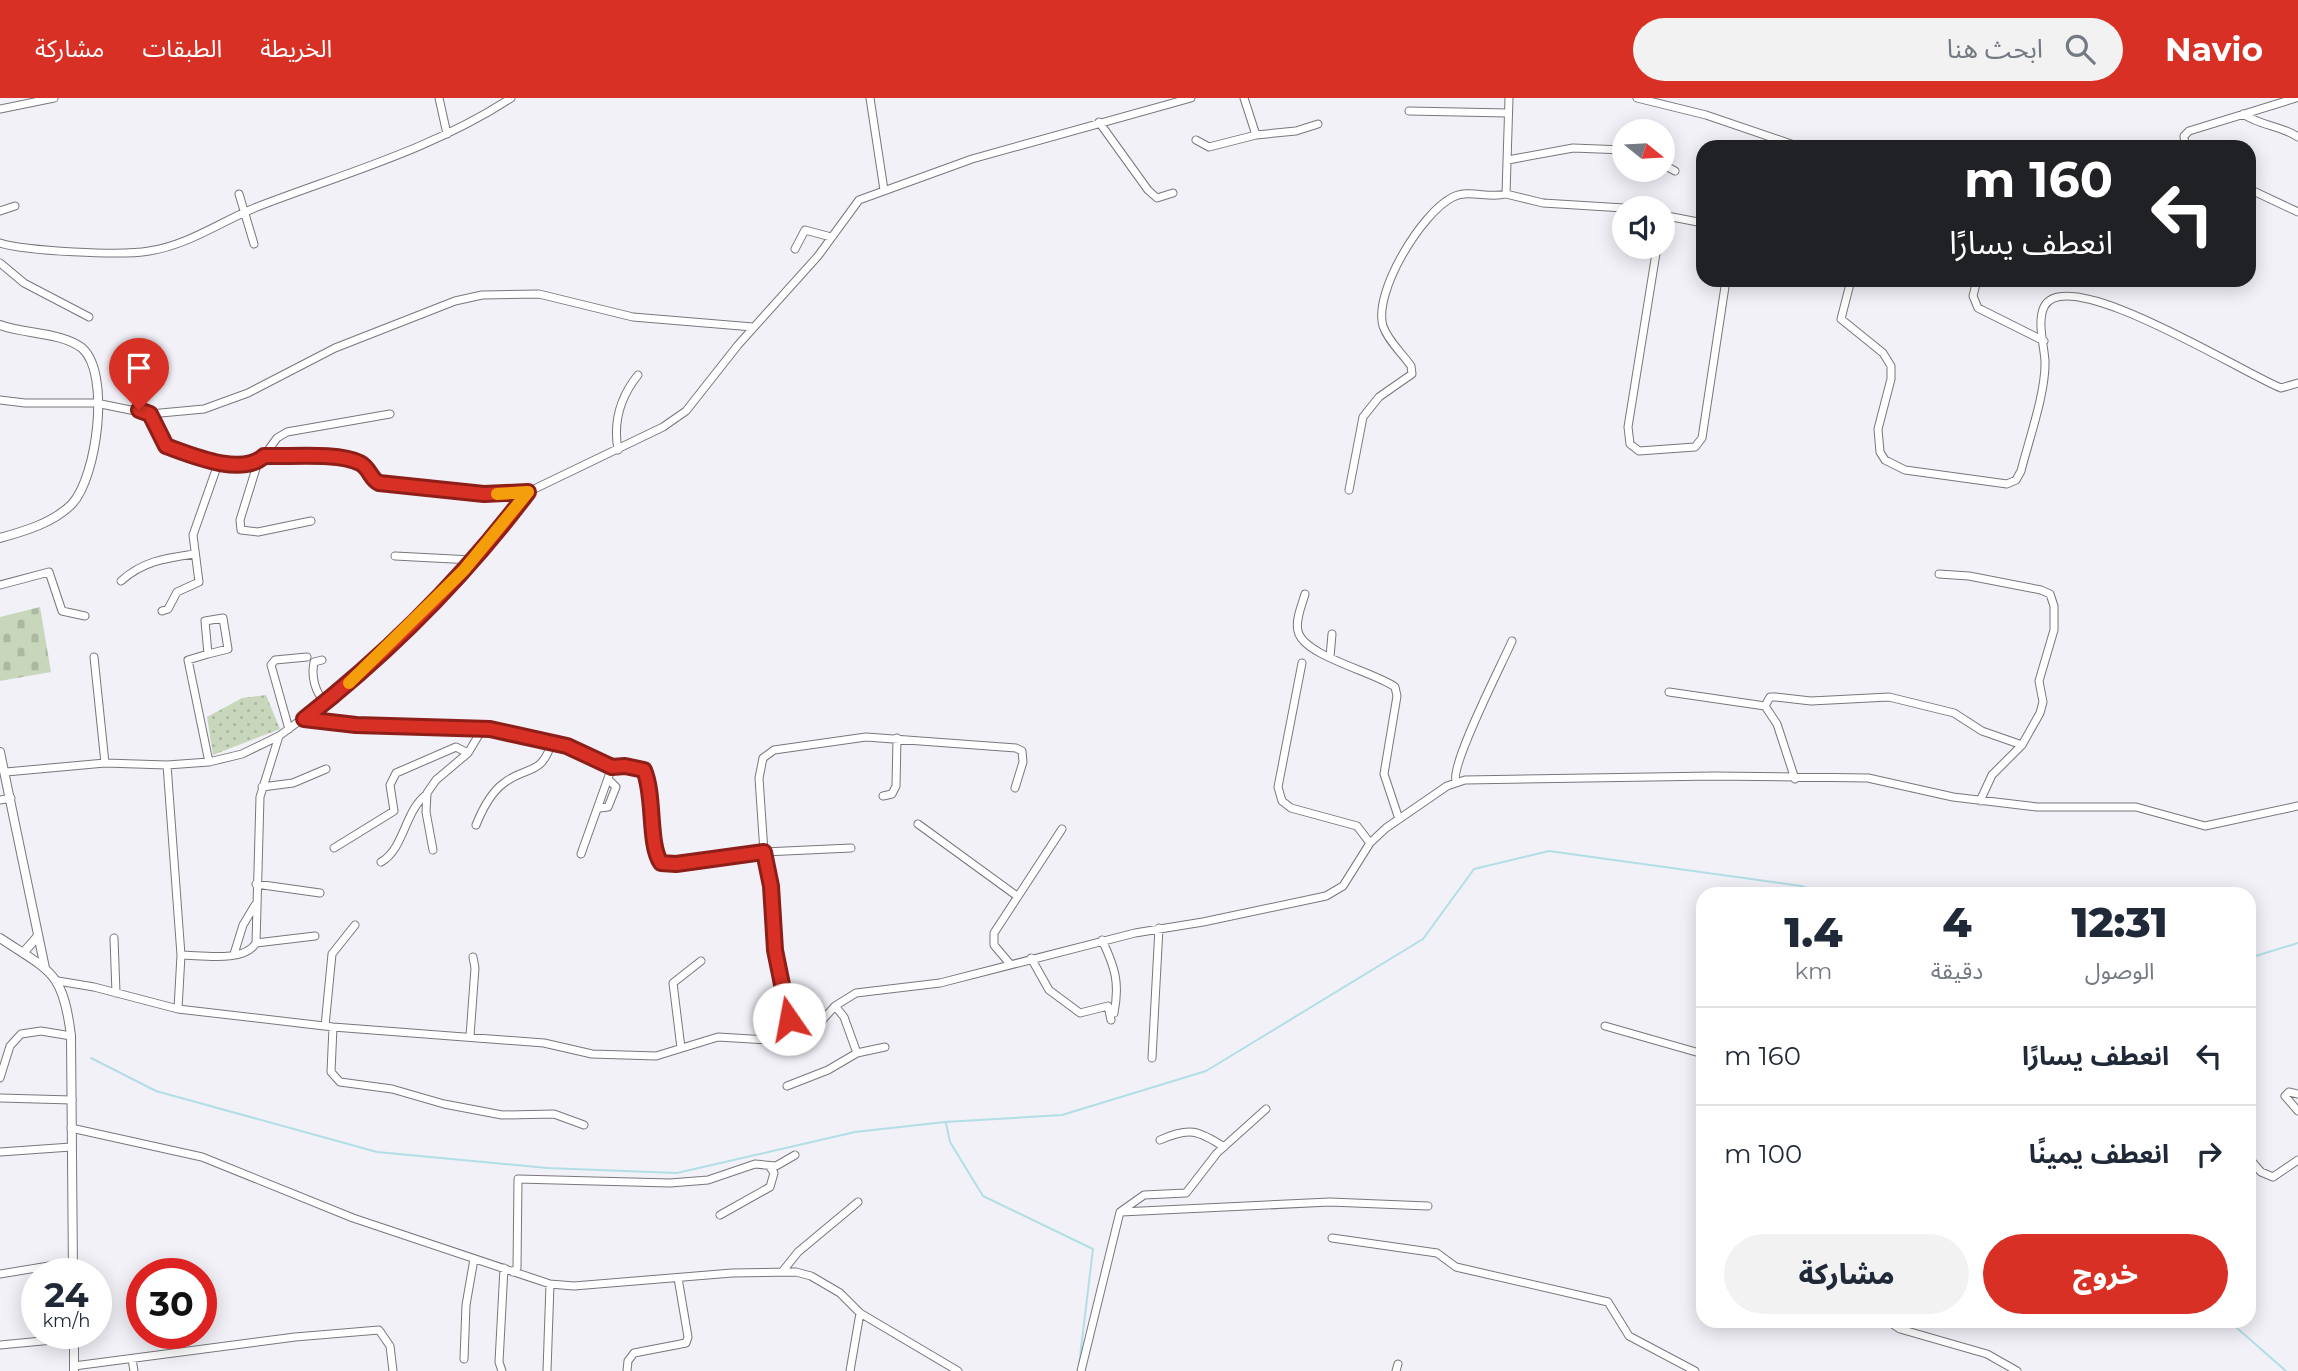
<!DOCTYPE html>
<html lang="ar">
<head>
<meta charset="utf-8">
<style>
	body { margin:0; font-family:Montserrat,"Noto Sans Arabic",sans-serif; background:#f2f2f3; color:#1f2937; direction:rtl; height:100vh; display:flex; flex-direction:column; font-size:26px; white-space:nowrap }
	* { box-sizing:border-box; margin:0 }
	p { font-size:23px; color:#747a83 }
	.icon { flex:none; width:38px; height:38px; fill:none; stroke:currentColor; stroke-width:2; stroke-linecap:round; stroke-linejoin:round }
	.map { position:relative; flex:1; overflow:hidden; direction:ltr }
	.drawer { position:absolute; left:1696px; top:789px; width:560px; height:441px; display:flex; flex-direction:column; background:#fff; border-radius:21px; box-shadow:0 4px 18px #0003; direction:rtl }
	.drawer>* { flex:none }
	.top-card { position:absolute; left:1696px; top:42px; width:560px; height:147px; border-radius:21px; box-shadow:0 4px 18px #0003; direction:rtl; background:#202124; color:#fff; overflow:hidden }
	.needle { width:46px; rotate:108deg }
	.buttons { position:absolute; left:1612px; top:21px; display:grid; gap:14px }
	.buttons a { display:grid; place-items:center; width:63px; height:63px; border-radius:50%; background:#fff; box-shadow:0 4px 18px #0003; font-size:35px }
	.speed { position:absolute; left:21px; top:1160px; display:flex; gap:14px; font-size:35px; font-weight:700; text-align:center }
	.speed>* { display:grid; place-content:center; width:91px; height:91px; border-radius:50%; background:#fff; box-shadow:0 4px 18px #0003; line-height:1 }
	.speed small { font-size:18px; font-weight:400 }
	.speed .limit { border:10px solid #d22; background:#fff; color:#111 }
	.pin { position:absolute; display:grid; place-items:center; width:60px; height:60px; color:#fff; margin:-72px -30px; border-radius:50% 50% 50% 0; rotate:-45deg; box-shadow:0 0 7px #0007 }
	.pin .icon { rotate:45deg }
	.me { position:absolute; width:77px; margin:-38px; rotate:348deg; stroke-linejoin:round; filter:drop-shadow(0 0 5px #0008) }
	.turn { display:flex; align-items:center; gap:24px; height:147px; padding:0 28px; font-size:32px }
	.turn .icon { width:91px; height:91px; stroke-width:2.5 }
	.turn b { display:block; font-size:49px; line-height:60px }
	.eta { display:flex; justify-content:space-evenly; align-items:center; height:119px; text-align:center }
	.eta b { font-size:42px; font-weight:800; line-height:49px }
	.button { display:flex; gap:14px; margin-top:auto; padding:14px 28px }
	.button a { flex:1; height:80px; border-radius:42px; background:#d93025; color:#fff; font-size:28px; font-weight:800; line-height:80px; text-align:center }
	.button a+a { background:#f2f2f3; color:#1f2937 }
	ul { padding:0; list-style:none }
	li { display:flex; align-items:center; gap:21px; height:98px; padding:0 28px; border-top:2px solid #e0e1e3 }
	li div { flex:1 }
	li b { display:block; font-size:26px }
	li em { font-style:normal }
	header { display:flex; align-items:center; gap:42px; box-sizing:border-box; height:98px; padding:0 35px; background:#d93025; color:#fff }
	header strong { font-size:33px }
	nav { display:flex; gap:38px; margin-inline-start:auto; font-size:24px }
	.search { width:490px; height:63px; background:#f2f2f3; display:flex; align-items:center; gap:18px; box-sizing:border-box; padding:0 24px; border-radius:38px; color:#747a83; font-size:26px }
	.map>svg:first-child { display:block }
	.grass { fill:url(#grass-dots) }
	.cemetery { fill:url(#cemetery-stones) }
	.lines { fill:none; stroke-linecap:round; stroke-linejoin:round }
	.stream { stroke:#b2dee6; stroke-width:2 }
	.minor-casing { stroke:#78777d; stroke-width:9 }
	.tertiary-casing { stroke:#78777d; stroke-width:10 }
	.minor { stroke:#fff; stroke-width:7 }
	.tertiary { stroke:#fff; stroke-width:8 }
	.route-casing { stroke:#8d1f18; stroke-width:18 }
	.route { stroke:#d93025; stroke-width:12 }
	.slow { stroke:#f59e0b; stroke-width:12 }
</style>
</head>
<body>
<header>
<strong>Navio</strong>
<div class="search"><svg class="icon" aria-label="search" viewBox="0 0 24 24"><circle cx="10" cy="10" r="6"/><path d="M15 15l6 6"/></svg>ابحث هنا</div>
<nav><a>الخريطة</a><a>الطبقات</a><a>مشاركة</a></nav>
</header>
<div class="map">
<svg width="2298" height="1273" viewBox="0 0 2298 1273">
	<defs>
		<pattern id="grass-dots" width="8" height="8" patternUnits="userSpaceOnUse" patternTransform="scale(1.75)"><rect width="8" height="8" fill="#c8d7bb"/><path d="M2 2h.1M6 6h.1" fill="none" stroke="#acb9a1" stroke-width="1.8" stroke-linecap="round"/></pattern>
		<pattern id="cemetery-stones" width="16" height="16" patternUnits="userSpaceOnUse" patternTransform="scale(1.75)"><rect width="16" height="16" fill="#c8d7bb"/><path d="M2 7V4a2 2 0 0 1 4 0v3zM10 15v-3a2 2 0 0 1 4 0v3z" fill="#acb9a1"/></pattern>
	</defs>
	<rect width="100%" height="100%" fill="#f2f1f8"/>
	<path class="grass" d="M266,597L280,631L213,657L207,619L242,600Z"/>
	<path class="cemetery" d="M40,509L51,574L0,583V519Z"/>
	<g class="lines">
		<path class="stream" d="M2249,860L2298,845
			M91,960L156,993L377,1054L547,1070L677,1075L855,1034L945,1024L1062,1017L1206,973L1423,841L1474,771L1549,753L1801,788L1826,796
			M946,1025L950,1044L983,1098L1093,1151L1079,1267
			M2229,1223L2286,1273"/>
		<defs>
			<path id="minor" d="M439,0L447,36
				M870,0L884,92
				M1244,0L1256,37L1296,33L1318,26
				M1637,0L1706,17L1800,49
				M0,11L54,0
				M1409,13L1507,15
				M2243,16C2263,29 2280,27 2298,39
				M1099,24L1148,92L1157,100L1173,95
				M1196,42L1209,49L1256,37
				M2185,49L2184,38L2189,33L2296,0
				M1508,62L1573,50L1624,52
				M1662,66L1675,73
				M2249,91L2298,114
				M239,96L254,146
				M1506,96L1543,105L1624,110
				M0,113L15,108
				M1662,117L1703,125
				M1662,133L1668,119
				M0,145C26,153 121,158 149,153C190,147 224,121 262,107C346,75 435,50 511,0
				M1657,149L1628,329L1630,346L1639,353L1695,349L1702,340L1726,182
				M795,151L805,132L831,139
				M0,165L24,185L89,219
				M1851,182L1841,221L1883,255L1891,268V281L1878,331L1880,354L1885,362L1905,372L2007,386L2016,382L2021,373C2029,341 2046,294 2045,263C2044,247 2037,224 2044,209C2066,163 2246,277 2281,290L2298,285
				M1977,182L1973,198L1978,210L2044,243
				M0,302L25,305H96L150,316L204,311L248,295L335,250L455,203L482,197L539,196L633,219L753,229
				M150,316L166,348C191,357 242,379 264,358C290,359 338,354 360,365C370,370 370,381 379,385L484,395L528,394
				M618,352C613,324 621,298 638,277
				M264,358L277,340L287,334L390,316
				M258,364L240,422L241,432L258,434L311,423
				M1349,392L1363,319L1379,299L1412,276L1411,268C1402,255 1388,243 1383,228C1373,194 1422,114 1453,99C1470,91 1488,101 1506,96L1509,0
				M395,458L472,462
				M1939,476L1969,478L2041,492L2050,496L2054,508V532L2039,583L2043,604L2040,615L2022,647L1992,677L1980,703
				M121,483C143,463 166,460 194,456
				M0,487L49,474L62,513L85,518
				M1305,496C1302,507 1295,522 1298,533C1303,558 1375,574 1395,589L1397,598L1384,676L1399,721
				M162,513L168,511L177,494L199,484L193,437L218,366
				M208,556L228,551L223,520L205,523L208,556L188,562L209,664
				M94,559L105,665
				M1330,559L1332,536
				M322,562L314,564C311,579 315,594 325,604
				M1302,565L1278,689L1282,703L1291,710L1357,728L1370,745
				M1669,594L1765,608L1777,626L1795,681
				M1765,608L1770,599H1775L1811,603L1889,599L1954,615L1982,633L2022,647
				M304,621L356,627L490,631L567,648L612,669L625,668L644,672L656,751L661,765L676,766L764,754C771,786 770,818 775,851C779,882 789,910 789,942
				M289,631L271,567L275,562L307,559
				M167,667L181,857L178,911
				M6,674L105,665L167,667L209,664L242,656L279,638L340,593L392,544L482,451L528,394L663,329L686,313L738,247L818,158L859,102L972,61L1191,0
				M1456,683C1450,667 1502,566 1512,543
				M262,689L293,685L326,671
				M883,698L892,696L896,688L897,640
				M0,702L11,700
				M600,710L608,709L616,689L609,682
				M918,726L1017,798
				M476,727C482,712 490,695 504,685C527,667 541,679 552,644
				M334,750L394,713L390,687L396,675L456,649L468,655
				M851,750L764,754L759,680L763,660L774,652L866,639L1016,650L1022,653L1023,664L1015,690
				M433,752L426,714L427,695L436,682L468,655L483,630
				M581,756L612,669
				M381,764C405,750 404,713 427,696
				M256,786L320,795
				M114,840L116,895
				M1102,842C1115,869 1120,885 1114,915
				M256,845L315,838
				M234,856L243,827L255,807
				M181,857C201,857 244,865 256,845L260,699L279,638
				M1031,860L1049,892L1080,915L1108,908L1111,922
				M1010,866L994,847V835L1062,731
				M58,883L94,889L178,911L333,929L544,945L592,956L656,958L718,939L783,943L796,941L816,929L835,908L856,895L940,885L1135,835L1203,824L1326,798L1343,788L1370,745L1386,730L1447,688L1465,682L1714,678L1868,680L1953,699L2037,709H2136L2205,728L2298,708
				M325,928L332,856L355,827
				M1605,928L1703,956
				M333,929L331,974L340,984L392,991L444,1006L502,1017L554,1016L584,1027
				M470,938L475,870L473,859
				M681,950L673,885L701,863
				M857,955L885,949
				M1152,960L1159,830
				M0,980L10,948L21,936L41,933L71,938
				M787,988L828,972L857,955L844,919L835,908
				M2298,996L2289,994L2285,998L2298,1013
				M0,1000L72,1002
				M71,1030L202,1059L353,1120L550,1186L574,1188L732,1175L796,1174L811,1178L840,1195L860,1215L958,1273
				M1160,1042C1189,1029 1198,1032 1224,1049
				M0,1054L71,1049
				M2249,1060L2261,1074L2273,1079L2298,1062
				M1121,1114L1330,1104L1428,1108
				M720,1117L770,1089L774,1075L770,1069
				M1332,1140L1437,1155L1456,1169L1608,1204L1629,1238L1695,1273
				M513,1174L517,1170L518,1081L670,1085L708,1082L755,1066L776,1068L795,1057
				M782,1174L798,1154L858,1104
				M0,1176L73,1164
				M1888,1223L1900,1231L1987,1256L2017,1273
				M0,1247L74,1240
				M132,1261L134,1273
				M464,1261L466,1207L474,1161
				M74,1268L295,1239L379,1232L390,1248L393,1273
				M502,1273L499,1264L504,1170
				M547,1273L550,1186
				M627,1273L628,1263L634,1255L686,1245L688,1239L678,1180
				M850,1273L860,1215
				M1081,1273L1120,1114L1144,1097L1186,1095L1217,1055L1266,1011
				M1396,1273L1398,1266"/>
			<path id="tertiary" d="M0,227C24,236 61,234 82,250C111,275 97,379 72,406C53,425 25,433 0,440
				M0,654L45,870
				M0,840C51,874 63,873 71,938L73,1176
				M23,855L38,838
				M74,1236V1273"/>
		</defs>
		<use href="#minor" class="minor-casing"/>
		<use href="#tertiary" class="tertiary-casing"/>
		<use href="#minor" class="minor"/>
		<use href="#tertiary" class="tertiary"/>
	</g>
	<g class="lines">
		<defs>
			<path id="route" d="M139,312L150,316L166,348C191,357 242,379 264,358C290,359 338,354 360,365C370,370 370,381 379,385L484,396L528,394C464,479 387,556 304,621L356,627L490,631L567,648L612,669L625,668L644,672C655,698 648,746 661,765L676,766L764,754L771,788L775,852L789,921"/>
		</defs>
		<use href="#route" class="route-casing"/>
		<use href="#route" class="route"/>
		<path class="slow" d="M349,585L464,472L528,394L497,396"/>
	</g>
</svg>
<div class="buttons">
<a><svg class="needle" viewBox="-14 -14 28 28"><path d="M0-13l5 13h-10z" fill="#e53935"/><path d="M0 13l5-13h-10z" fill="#747a83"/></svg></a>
<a><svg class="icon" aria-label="sound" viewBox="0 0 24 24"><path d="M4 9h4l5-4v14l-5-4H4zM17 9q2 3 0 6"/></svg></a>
</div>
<div class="speed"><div>24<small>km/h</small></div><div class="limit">30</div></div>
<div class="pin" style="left:139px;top:312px;background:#d93025"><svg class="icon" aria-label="arrive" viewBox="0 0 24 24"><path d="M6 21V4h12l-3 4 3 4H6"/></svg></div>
<svg class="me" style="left:789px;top:921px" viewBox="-20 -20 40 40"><circle r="19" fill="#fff"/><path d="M0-13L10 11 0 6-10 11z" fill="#d93025"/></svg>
<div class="top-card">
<div class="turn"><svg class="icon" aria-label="left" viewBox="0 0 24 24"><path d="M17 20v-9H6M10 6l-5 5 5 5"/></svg><div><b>160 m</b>انعطف يسارًا</div></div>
</div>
<section class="drawer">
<div class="eta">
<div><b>12:31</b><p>الوصول</p></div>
<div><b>4</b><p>دقيقة</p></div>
<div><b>1.4</b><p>km</p></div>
</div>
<ul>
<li><svg class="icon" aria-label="left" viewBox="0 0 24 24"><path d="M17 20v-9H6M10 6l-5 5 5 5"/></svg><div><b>انعطف يسارًا</b></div><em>160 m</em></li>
<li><svg class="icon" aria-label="right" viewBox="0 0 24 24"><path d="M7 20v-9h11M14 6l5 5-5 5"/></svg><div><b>انعطف يمينًا</b></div><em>100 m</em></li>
</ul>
<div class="button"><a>خروج</a><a>مشاركة</a></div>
</section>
</div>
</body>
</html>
